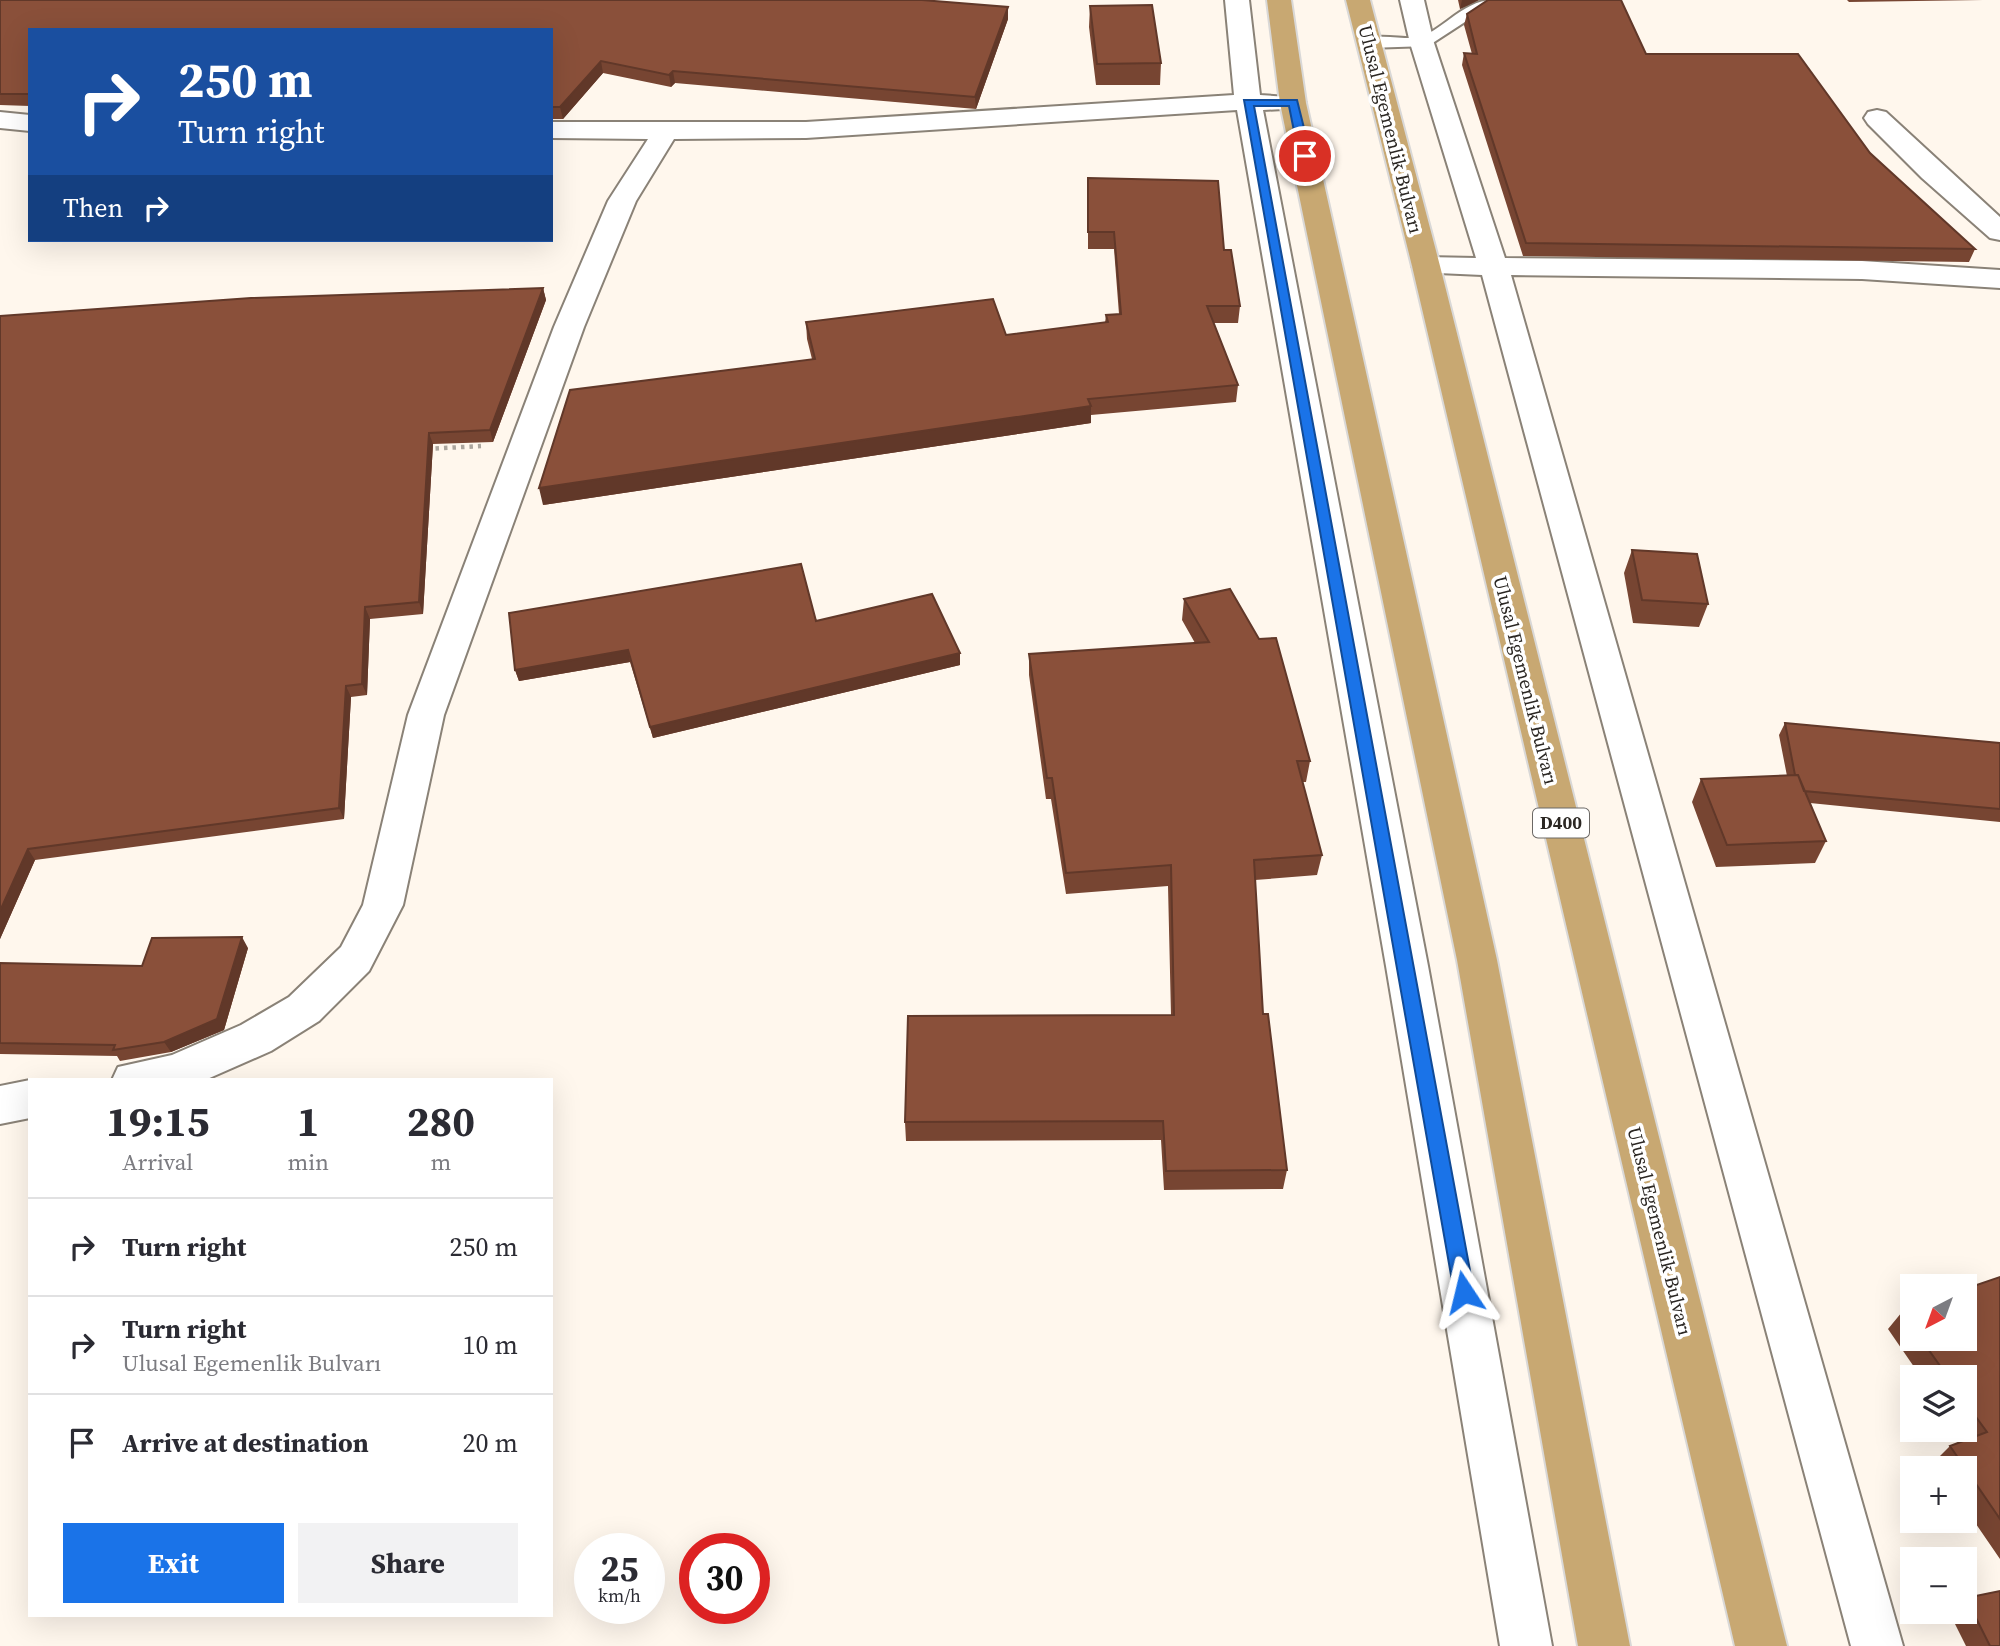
<!DOCTYPE html>
<html lang="en">
<head>
<meta charset="utf-8">
<style>
	body { margin:0; font-family:"Source Serif 4",serif; background:#f2f2f3; color:#2b2b33; height:100vh; display:flex; flex-direction:column; font-size:26px; white-space:nowrap }
	* { box-sizing:border-box; margin:0 }
	p { font-size:23px; color:#7c7c81 }
	.icon { flex:none; width:38px; height:38px; fill:none; stroke:currentColor; stroke-width:2; stroke-linecap:round; stroke-linejoin:round }
	.map { position:relative; flex:1; overflow:hidden }
	.sheet { position:absolute; left:28px; top:1078px; width:525px; height:539px; display:flex; flex-direction:column; background:#fff; border-radius:0px; box-shadow:0 7px 28px #0002 }
	.sheet>* { flex:none }
	.guide { position:absolute; left:28px; top:28px; width:525px; height:214px; border-radius:0px; box-shadow:0 7px 28px #0002; background:#1a4fa0; color:#fff; overflow:hidden }
	.needle { width:46px; rotate:221deg }
	.buttons { position:absolute; left:1900px; top:1274px; display:grid; gap:14px }
	.buttons a { display:grid; place-items:center; width:77px; height:77px; border-radius:0px; background:#fff; box-shadow:0 7px 28px #0002; font-size:35px }
	.speed { position:absolute; left:574px; top:1533px; display:flex; gap:14px; font-size:35px; font-weight:700; text-align:center }
	.speed>* { display:grid; place-content:center; width:91px; height:91px; border-radius:50%; background:#fff; box-shadow:0 7px 28px #0002; line-height:1 }
	.speed small { font-size:18px; font-weight:400 }
	.speed .limit { border:10px solid #d22; background:#fff; color:#111 }
	.pin { position:absolute; display:grid; place-items:center; width:60px; height:60px; color:#fff; margin:-30px; border:4px solid #fff; border-radius:50%; box-shadow:0 2px 7px #0007 }
	.me { position:absolute; width:77px; margin:-38px; rotate:350deg; stroke-linejoin:round; filter:drop-shadow(0 0 5px #0008) }
	.turn { display:flex; align-items:center; gap:24px; height:147px; padding:0 35px; font-size:32px }
	.turn .icon { width:91px; height:91px; stroke-width:2.5 }
	.turn b { display:block; font-size:49px; line-height:60px }
	.then { display:flex; align-items:center; height:66px; padding:0 35px; background:#0003; gap:14px; font-size:26px }
	.eta { display:flex; justify-content:space-evenly; align-items:center; height:119px; text-align:center }
	.eta b { font-size:42px; font-weight:700; line-height:49px }
	.cta { display:flex; gap:14px; margin-top:auto; padding:14px 35px }
	.cta a { flex:1; height:80px; border-radius:0px; background:#1a73e8; color:#fff; font-size:28px; font-weight:700; line-height:80px; text-align:center }
	.cta a+a { background:#f2f2f3; color:#2b2b33 }
	ul { padding:0; list-style:none }
	li { display:flex; align-items:center; gap:21px; height:98px; padding:0 35px; border-top:2px solid #e1e1e2 }
	li div { flex:1 }
	li b { display:block; font-size:26px }
	li em { font-style:normal }
	.map>svg:first-child { display:block }
	.lines { fill:none; stroke-linecap:round; stroke-linejoin:round }
	.service-casing { stroke:#8a8277; stroke-width:4 }
	.minor-casing { stroke:#8a8277; stroke-width:4 }
	.trunk-casing { stroke:#d9d8d7; stroke-width:4 }
	.path { stroke:#aca69e; stroke-width:4.5; stroke-dasharray:3.5 5; stroke-linecap:butt }
	.service { fill:#fff; fill-rule:evenodd }
	.minor { fill:#fff; fill-rule:evenodd }
	.trunk { fill:#c8a872; fill-rule:evenodd }
	.wall { fill:#774532 }
	.shaded-wall { fill:#613829 }
	.building { fill:#8a503a; stroke:#613829; stroke-width:2 }
	.route { fill:#1a73e8; stroke:#114b97; stroke-width:2 }
	.labels { text-anchor:middle; stroke-width:7; stroke-linejoin:round; paint-order:stroke }
	.shield { fill:#fff; stroke:#6b6865; stroke-width:2 }
	.shield-label { font-size:18px; font-weight:bold; fill:#2b2723 }
	.street-label { font-size:19px; fill:#2b2723; stroke:#fff }
</style>
</head>
<body>
<div class="map">
<svg width="2000" height="1646" viewBox="0 0 2000 1646">
	<rect width="100%" height="100%" fill="#fff7ed"/>
	<g class="lines">
		<defs>
			<path id="service" d="M1493,0L1491,5L1428,46L1368,48L1360,43C1371,32 1399,39 1414,38C1439,36 1461,0 1493,0Z"/>
			<path id="minor" d="M1225,0H1249L1260,95L1302,98L1306,103L1302,108L1263,110L1428,966L1552,1646H1500L1386,966L1237,110L806,138L674,139L636,201L584,327L444,715L403,905L369,971L319,1021L271,1051L205,1080H112L118,1067L172,1055L241,1025L289,997L341,947L363,905L408,715L554,327L608,201L648,139L551,138V122H806L1234,95Z
				M1400,0H1424L1434,43L1505,258L1862,261L2000,270V288L1862,279L1511,275L1903,1646H1851L1482,275L1416,272L1412,266L1416,260L1426,257L1476,258L1410,43Z
				M1877,110L1886,112L2000,217V240L1990,238L1922,178L1868,124L1864,118L1868,112Z
				M0,112L30,115V131L0,128Z
				M30,1080V1118L0,1124V1086Z"/>
			<path id="trunk" d="M1267,0H1291L1306,103L1497,960L1630,1646H1578L1457,960L1280,103Z
				M1346,0H1370L1440,266L1787,1646H1735L1412,266Z"/>
		</defs>
		<use href="#service" class="service-casing"/>
		<use href="#minor" class="minor-casing"/>
		<use href="#trunk" class="trunk-casing"/>
		<path class="path" d="M427,449L481,446"/>
		<use href="#service" class="service"/>
		<use href="#minor" class="minor"/>
		<use href="#trunk" class="trunk"/>
	</g>
	<path class="wall" d="M0,0L1008,19L976,109L675,83L671,87L603,73L563,119H551V30H30V106L0,105Z
		M1458,0H1479L1460,9Z
		M1847,0H1983L1849,2Z
		M1090,6L1161,63L1160,85H1096L1089,27Z
		M1467,14L1646,54L1870,153L1975,249L1969,262L1523,256L1462,65L1464,53L1472,54L1464,25Z
		M1088,178L1224,250L1240,306L1238,323H1214L1238,385L1236,402L1091,415V423L543,505L812,359L807,339L806,322L1006,335L1105,323L1106,315L1119,314L1114,249H1088Z
		M543,288L546,300L493,442L433,444L423,614L370,619L367,695L351,697L344,819L35,860L0,939V316Z
		M1632,550L1708,604L1699,627L1633,623L1624,573Z
		M1184,599L1310,761L1306,782H1302L1322,855L1317,875L1255,880L1263,1014L1287,1170L1283,1189L1164,1190L1161,1140L906,1141L905,1122L1171,1015L1168,886L1066,894L1051,799H1046L1029,675V654L1195,643L1182,620Z
		M816,621L960,653V665L653,738L630,662L519,681L515,670Z
		M1785,723L2000,743V822L1810,803L1826,841L1815,863L1716,867L1692,802L1701,779L1787,776L1779,735Z
		M248,948L224,1030L171,1052L120,1061L117,1056L0,1054V963L142,966Z
		M2000,1277V1559L1965,1508V1468H1938L1934,1462L1950,1446L1965,1441L1958,1430H1965V1377H1921L1888,1329L1902,1312L1913,1308V1339H1965Z
		M2000,1591V1646H1966L1949,1612H1965V1598Z"/>
	<path class="shaded-wall" d="M1462,0H1479L1460,9Z
		M1008,7V19L976,109L975,97Z
		M601,61L603,73L563,119L560,107Z
		M673,71L675,83L671,87L669,75Z
		M543,288L546,300L493,442L490,430Z
		M1091,406V423L543,505L539,488Z
		M429,433L433,444L423,614L419,602Z
		M365,607L370,619L367,695L362,684Z
		M628,650L630,662L519,681L515,670Z
		M960,653V665L653,738L650,727Z
		M346,686L351,697L344,819L339,808Z
		M28,849L35,860L0,939V911Z
		M242,937L248,948L224,1030L171,1052L164,1042Z"/>
	<path class="building" d="M0,0H922L1008,7L975,97L673,71L669,75L601,61L560,107H551V30H30V94H0Z
		M1488,0H1621L1646,54H1798L1870,153L1975,249L1526,243L1464,53L1477,54L1467,14Z
		M1152,5L1161,63L1097,64L1090,6Z
		M1088,178L1218,181L1224,250H1231L1240,306H1207L1238,385L1088,399L1091,406L539,488L570,390L815,359L806,322L993,299L1006,335L1108,322L1106,315L1121,314L1114,232H1088Z
		M543,288L490,430L429,433L419,602L365,607L362,684L346,686L339,808L28,849L0,911V316L251,298Z
		M1632,550L1697,554L1708,604L1642,600Z
		M801,564L816,621L932,594L960,653L650,727L628,650L515,670L509,613Z
		M1230,589L1259,639L1276,638L1310,761H1297L1322,855L1254,860L1263,1014H1268L1287,1170L1166,1171L1163,1121L905,1122L908,1016L1174,1015L1171,865L1066,873L1052,778H1047L1029,654L1209,642L1184,599Z
		M1785,723L2000,743V809L1804,791L1798,775H1795Z
		M1798,775L1826,841L1727,845L1701,779Z
		M242,937L217,1019L164,1042L113,1050L115,1045L0,1043V963L142,966L152,938Z
		M2000,1277V1519L1950,1446L1987,1432L1965,1402V1377H1948L1921,1339H1965V1289Z
		M1913,1308V1327L1902,1312Z
		M2000,1591V1646H1990L1966,1598Z"/>
	<path class="route" d="M1244,100H1297L1311,156L1305,159L1299,156L1289,106H1254L1474,1292L1471,1299L1464,1301L1457,1299L1454,1292Z"/>
	<g class="labels">
		<rect class="shield" x="1533" y="808.5" width="56" height="29" rx="5"/>
		<g class="shield-label">
			<text x="1561" y="829">D400</text>
		</g>
		<g class="street-label">
			<text transform="translate(1391 129) rotate(76)" y="7">Ulusal Egemenlik Bulvarı</text>
			<text transform="translate(1526 680) rotate(76)" y="7">Ulusal Egemenlik Bulvarı</text>
			<text transform="translate(1660 1231) rotate(76)" y="7">Ulusal Egemenlik Bulvarı</text>
		</g>
	</g>
</svg>
<div class="buttons">
<a><svg class="needle" viewBox="-14 -14 28 28"><path d="M0-13l5 13h-10z" fill="#e53935"/><path d="M0 13l5-13h-10z" fill="#7c7c81"/></svg></a>
<a><svg class="icon" aria-label="layers" viewBox="0 0 24 24"><path d="M12 4l9 5-9 5-9-5zM3 14l9 5 9-5"/></svg></a>
<a>+</a>
<a>−</a>
</div>
<div class="speed"><div>25<small>km/h</small></div><div class="limit">30</div></div>
<div class="pin" style="left:1305px;top:156px;background:#d93025"><svg class="icon" aria-label="arrive" viewBox="0 0 24 24"><path d="M6 21V4h12l-3 4 3 4H6"/></svg></div>
<svg class="me" style="left:1464px;top:1292px" viewBox="-20 -20 40 40"><path d="M0-17L14 15 0 8-14 15z" fill="#1a73e8" stroke="#fff" stroke-width="4"/></svg>
<div class="guide">
<div class="turn"><svg class="icon" aria-label="right" viewBox="0 0 24 24"><path d="M7 20v-9h11M14 6l5 5-5 5"/></svg><div><b>250 m</b>Turn right</div></div>
<div class="then">Then<svg class="icon" aria-label="right" viewBox="0 0 24 24"><path d="M7 20v-9h11M14 6l5 5-5 5"/></svg></div>
</div>
<section class="sheet">
<div class="eta">
<div><b>19:15</b><p>Arrival</p></div>
<div><b>1</b><p>min</p></div>
<div><b>280</b><p>m</p></div>
</div>
<ul>
<li><svg class="icon" aria-label="right" viewBox="0 0 24 24"><path d="M7 20v-9h11M14 6l5 5-5 5"/></svg><div><b>Turn right</b></div><em>250 m</em></li>
<li><svg class="icon" aria-label="right" viewBox="0 0 24 24"><path d="M7 20v-9h11M14 6l5 5-5 5"/></svg><div><b>Turn right</b><p>Ulusal Egemenlik Bulvarı</p></div><em>10 m</em></li>
<li><svg class="icon" aria-label="arrive" viewBox="0 0 24 24"><path d="M6 21V4h12l-3 4 3 4H6"/></svg><div><b>Arrive at destination</b></div><em>20 m</em></li>
</ul>
<div class="cta"><a>Exit</a><a>Share</a></div>
</section>
</div>
</body>
</html>
